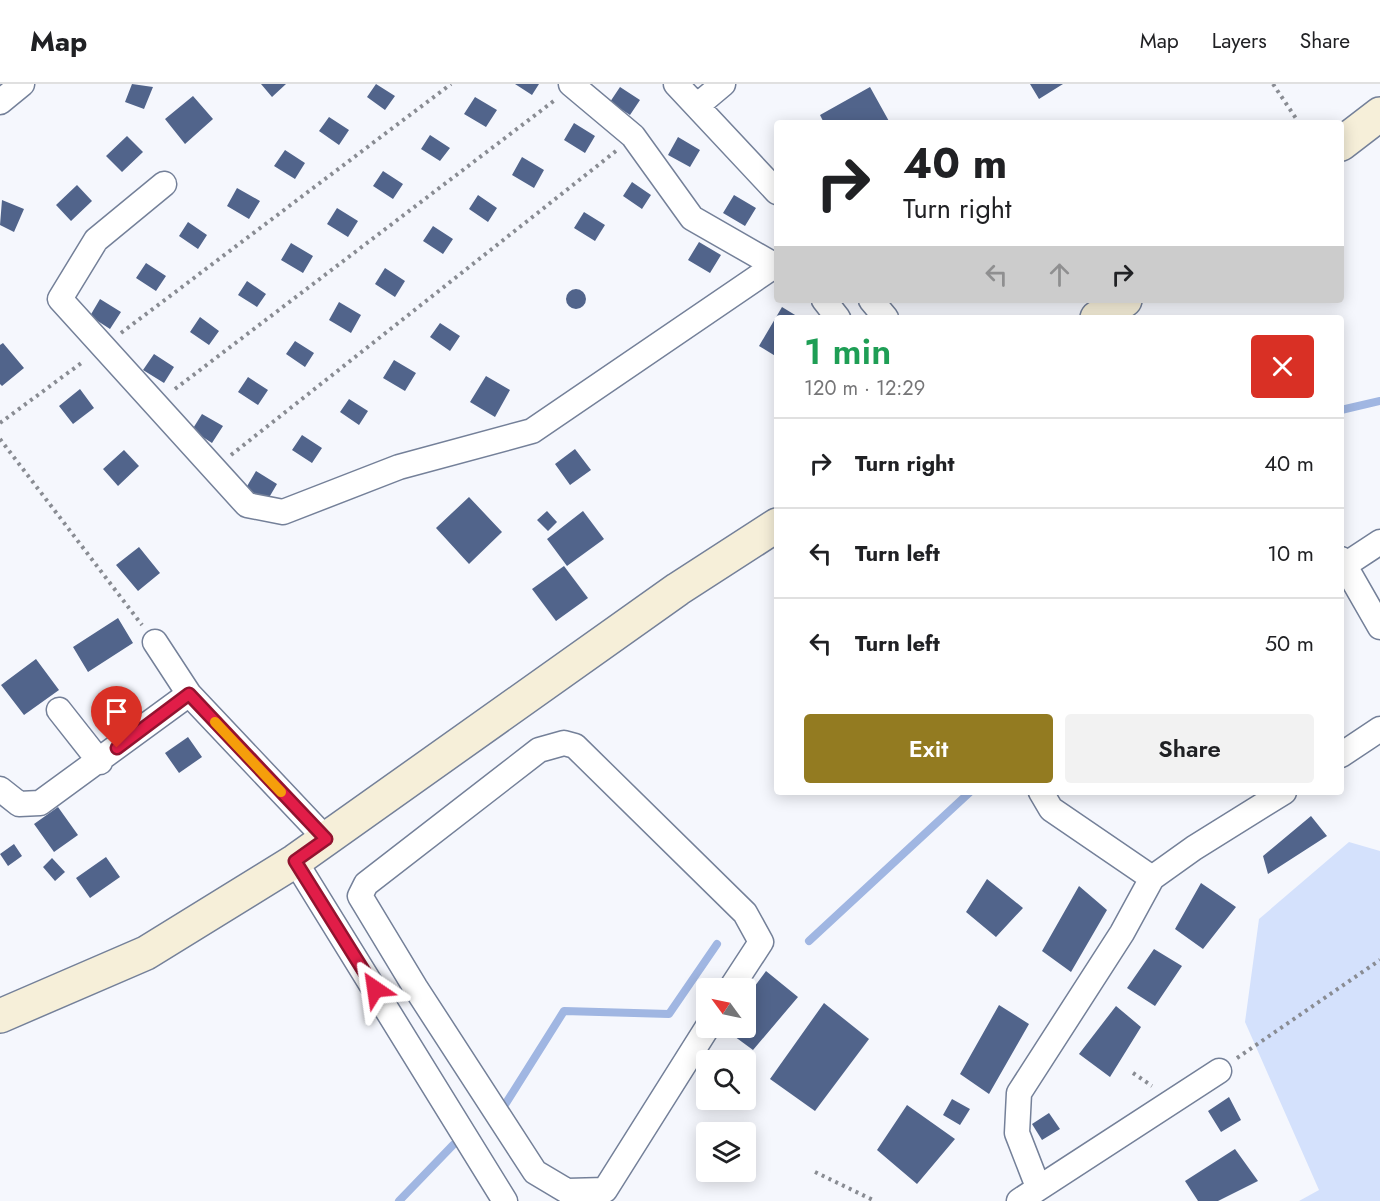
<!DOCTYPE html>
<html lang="en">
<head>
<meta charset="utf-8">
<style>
	body { margin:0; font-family:Jost,sans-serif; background:#f2f2f2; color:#202124; height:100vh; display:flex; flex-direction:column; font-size:22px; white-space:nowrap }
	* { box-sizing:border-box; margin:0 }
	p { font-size:20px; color:#757577 }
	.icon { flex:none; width:33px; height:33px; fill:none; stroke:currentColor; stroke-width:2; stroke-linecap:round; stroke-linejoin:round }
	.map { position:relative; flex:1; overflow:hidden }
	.panel { position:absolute; left:774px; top:231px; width:570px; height:480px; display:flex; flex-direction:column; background:#fff; border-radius:6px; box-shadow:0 3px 15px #0003 }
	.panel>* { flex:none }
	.guide { position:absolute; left:774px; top:36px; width:570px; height:183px; border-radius:6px; box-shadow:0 3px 15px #0003; background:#fff; color:#202124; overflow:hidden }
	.needle { width:39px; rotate:303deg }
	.tools { position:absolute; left:696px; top:894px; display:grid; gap:12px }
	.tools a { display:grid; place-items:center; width:60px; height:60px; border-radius:6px; background:#fff; box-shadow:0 3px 15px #0003; font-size:30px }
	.pin { position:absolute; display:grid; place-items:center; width:51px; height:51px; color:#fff; margin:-62px -26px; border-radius:50% 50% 50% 0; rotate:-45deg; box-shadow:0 0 6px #0007 }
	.pin .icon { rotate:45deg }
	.me { position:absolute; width:66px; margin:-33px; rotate:328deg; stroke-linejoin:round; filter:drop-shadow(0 0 4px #0008) }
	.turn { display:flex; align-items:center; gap:21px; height:126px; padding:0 30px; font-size:27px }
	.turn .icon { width:78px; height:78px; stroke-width:2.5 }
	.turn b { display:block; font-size:42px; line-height:51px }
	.lanes { display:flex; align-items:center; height:57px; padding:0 30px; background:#0003; justify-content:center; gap:30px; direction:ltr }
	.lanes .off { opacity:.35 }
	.round { display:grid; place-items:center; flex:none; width:63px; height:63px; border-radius:6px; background:#f2f2f2 }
	.overview { display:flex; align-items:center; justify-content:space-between; height:102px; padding:0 30px }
	h1 { font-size:36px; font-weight:600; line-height:45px; color:#1e9e55 }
	.action { display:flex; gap:12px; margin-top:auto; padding:12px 30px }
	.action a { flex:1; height:69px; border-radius:6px; background:#937b21; color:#fff; font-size:24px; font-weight:600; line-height:69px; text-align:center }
	.action a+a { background:#f2f2f2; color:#202124 }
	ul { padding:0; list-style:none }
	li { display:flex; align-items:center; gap:18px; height:90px; padding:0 30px; border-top:2px solid #e0e0e0 }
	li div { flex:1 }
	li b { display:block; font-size:22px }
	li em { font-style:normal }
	header { display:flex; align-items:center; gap:36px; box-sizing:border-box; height:84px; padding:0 30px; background:#fff; border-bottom:2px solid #e0e0e0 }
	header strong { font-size:28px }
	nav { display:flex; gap:33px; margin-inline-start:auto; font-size:21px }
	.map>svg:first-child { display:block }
	.green { fill:#d4e1fc }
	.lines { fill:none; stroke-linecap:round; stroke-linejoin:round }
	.stream { stroke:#a0b6e2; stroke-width:8 }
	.building { fill:#51648b }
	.street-casing { stroke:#748099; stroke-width:27 }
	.secondary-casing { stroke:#748099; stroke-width:36 }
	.path { stroke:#898c93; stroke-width:4; stroke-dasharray:3 4.5; stroke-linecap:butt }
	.street { stroke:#fff; stroke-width:24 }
	.secondary { stroke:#f6efd9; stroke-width:33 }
	.route-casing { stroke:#92132f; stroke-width:15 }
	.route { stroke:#e11d48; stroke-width:10 }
	.slow { stroke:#f59e0b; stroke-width:10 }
</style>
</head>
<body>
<header>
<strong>Map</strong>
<nav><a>Map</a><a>Layers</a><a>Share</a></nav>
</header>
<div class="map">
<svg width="1380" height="1117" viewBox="0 0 1380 1117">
	<rect width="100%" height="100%" fill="#f5f7fd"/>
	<path class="green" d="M1349,758L1380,767V1117H1299L1319,1106L1245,938L1259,835Z"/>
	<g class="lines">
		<path class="stream" d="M1341,326L1380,317
			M809,857L970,708
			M501,1027L564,927L669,930L717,860
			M399,1117L453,1061"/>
	</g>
	<path class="building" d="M132,0L153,3L144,25L125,18Z
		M261,0H286L272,13Z
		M376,0L395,12L385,26L367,13Z
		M515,0H539L532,11Z
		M1030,0H1063L1039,15Z
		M620,3L640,16L630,31L610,18Z
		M870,3L890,39H824L820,31Z
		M193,12L213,35L185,60L165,35Z
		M475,13L497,26L486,43L464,30Z
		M329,33L349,46L339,61L319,47Z
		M574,39L595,52L585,69L564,56Z
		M430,51L450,64L440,77L421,65Z
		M127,52L143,68L122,88L106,72Z
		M678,53L700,66L690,83L668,71Z
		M285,66L305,79L295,95L274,82Z
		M522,73L544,86L534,104L512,91Z
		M383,87L403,100L393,115L373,102Z
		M632,98L651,111L642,125L623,112Z
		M77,101L92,117L71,137L56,121Z
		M237,104L260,117L249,135L227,122Z
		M478,111L497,124L488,138L469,125Z
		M734,111L756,124L745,142L723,129Z
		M2,116L24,125L14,148L0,141Z
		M337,124L358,137L348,153L327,140Z
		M584,128L605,141L595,157L574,144Z
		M188,138L207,151L198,165L179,152Z
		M433,142L453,155L443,170L423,157Z
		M699,158L721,171L710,189L688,176Z
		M291,159L313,172L303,189L281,176Z
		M146,179L166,192L156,207L136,194Z
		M385,184L405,197L395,213L375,200Z
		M247,197L266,210L257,223L238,211Z
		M566 215a10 10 0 1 1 20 0a10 10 0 1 1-20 0Z
		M100,215L121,228L110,245L90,232Z
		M339,218L361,231L351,249L329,236Z
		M782,223L800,234H777V273L759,262Z
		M200,233L219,247L209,261L190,248Z
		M440,239L460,252L450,267L430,253Z
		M295,257L314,269L305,283L286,270Z
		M3,259L24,284L2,302L0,300V261Z
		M154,270L174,283L164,299L143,286Z
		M394,276L416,289L405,307L383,294Z
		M486,292L510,306L495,333L470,318Z
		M248,293L268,306L258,321L238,308Z
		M80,305L94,324L73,340L59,322Z
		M349,315L368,327L359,341L340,328Z
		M202,330L223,342L212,359L192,346Z
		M302,351L322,364L312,379L292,366Z
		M575,365L591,386L570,401L555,380Z
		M124,366L139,382L118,402L103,385Z
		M256,387L277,400L267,417L246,404Z
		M469,413L502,448L469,480L436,444Z
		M547,427L557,438L548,447L537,436Z
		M583,427L604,455L567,482L547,455Z
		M139,463L160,489L138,507L116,481Z
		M564,482L588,514L556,537L532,505Z
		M118,534L133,559L88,588L73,563Z
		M36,575L59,606L24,631L1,601Z
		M188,653L202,673L179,689L165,669Z
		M58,723L78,751L54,768L34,740Z
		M1311,732L1327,752L1268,790L1263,772Z
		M14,760L22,772L8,782L0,770Z
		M106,773L120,793L90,814L76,794Z
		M52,774L65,788L55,797L43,783Z
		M987,795L1023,824L996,853L966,828Z
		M1201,799L1236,823L1203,865L1175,845Z
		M1079,802L1107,826L1071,888L1042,867Z
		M1154,865L1182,882L1155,922L1127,904Z
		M766,887L798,913L753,966L723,944H746V914Z
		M824,919L869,955L815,1027L770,995Z
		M999,921L1029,940L989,1010L960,990Z
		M1116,922L1141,943L1110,993L1079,970Z
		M1229,1013L1241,1036L1221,1048L1208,1027Z
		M952,1015L970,1025L960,1041L943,1031Z
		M907,1021L955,1055L917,1100L877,1066Z
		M1049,1029L1060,1045L1042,1056L1032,1040Z
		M1235,1065L1258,1097L1218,1117H1198L1185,1097Z"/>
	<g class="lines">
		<defs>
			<path id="street" d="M571,0L633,52L692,134L774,181
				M676,0L777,108
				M0,18L22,0
				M698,21L723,0
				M164,100L96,156L60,215L247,421L283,428L399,383L532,347L777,180
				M824,216L838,234
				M871,216L886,234
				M1341,475L1380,543
				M1345,481L1380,458
				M155,558L189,610L326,755
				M59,626L100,678
				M1341,671L1380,645
				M0,705L19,720L40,719L189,610
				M1041,708L1051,725L1152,794
				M295,777L505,1117
				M707,944L605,1106L567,1107L535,1088L415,903L360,812L366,800L539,666L564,659L575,662L745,829L761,858L731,904
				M1038,1103L1017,1049L1019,1009L1122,849L1152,794L1194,764L1284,708
				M1019,1117L1219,987"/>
			<path id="secondary" d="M1341,60L1380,30
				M1097,234L1125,216
				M0,932L146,869L295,777L678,505L777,441"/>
		</defs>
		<use href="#street" class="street-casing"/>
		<use href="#secondary" class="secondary-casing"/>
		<path class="path" d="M1273,0L1299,39
			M121,249L451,0
			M175,305L555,16
			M0,339L84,277
			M0,355L142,541
			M231,371L616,67
			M1237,974L1380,876
			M1133,989L1152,1002
			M815,1088L875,1117"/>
		<use href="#street" class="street"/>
		<use href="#secondary" class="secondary"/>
	</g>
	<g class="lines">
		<defs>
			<path id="route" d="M117,664L189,610L326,755L295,777L375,905"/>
		</defs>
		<use href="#route" class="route-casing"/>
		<use href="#route" class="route"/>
		<path class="slow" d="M215,638L281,708"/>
	</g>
</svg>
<div class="tools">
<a><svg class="needle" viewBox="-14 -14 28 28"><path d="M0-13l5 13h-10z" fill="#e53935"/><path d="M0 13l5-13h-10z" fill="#757577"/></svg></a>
<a><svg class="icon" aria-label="search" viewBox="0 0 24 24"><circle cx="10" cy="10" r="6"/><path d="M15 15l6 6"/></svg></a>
<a><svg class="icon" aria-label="layers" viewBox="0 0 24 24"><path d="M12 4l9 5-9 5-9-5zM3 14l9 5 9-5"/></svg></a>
</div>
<div class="pin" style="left:117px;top:664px;background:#d93025"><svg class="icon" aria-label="arrive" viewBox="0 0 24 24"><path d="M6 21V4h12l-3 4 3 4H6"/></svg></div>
<svg class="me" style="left:375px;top:905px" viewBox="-20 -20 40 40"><path d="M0-17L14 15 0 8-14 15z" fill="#e11d48" stroke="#fff" stroke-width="4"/></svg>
<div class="guide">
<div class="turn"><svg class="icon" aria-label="right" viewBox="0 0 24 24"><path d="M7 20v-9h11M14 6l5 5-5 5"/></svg><div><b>40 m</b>Turn right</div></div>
<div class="lanes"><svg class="icon off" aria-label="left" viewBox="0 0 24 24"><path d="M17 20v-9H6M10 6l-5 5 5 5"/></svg><svg class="icon off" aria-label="ahead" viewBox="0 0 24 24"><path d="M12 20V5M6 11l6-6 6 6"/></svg><svg class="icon" aria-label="right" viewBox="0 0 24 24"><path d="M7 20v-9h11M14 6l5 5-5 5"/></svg></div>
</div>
<section class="panel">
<div class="overview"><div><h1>1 min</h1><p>120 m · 12:29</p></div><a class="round" style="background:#d93025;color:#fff"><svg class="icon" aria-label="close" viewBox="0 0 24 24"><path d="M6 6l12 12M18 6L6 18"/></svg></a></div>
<ul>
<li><svg class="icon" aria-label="right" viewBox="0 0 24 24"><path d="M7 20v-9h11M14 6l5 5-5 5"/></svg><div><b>Turn right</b></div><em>40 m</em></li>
<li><svg class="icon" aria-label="left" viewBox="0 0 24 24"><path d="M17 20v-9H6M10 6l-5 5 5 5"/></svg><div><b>Turn left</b></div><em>10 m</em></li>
<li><svg class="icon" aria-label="left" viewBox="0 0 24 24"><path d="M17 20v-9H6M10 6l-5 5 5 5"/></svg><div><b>Turn left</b></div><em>50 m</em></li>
</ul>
<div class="action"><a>Exit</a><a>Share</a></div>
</section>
</div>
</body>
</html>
